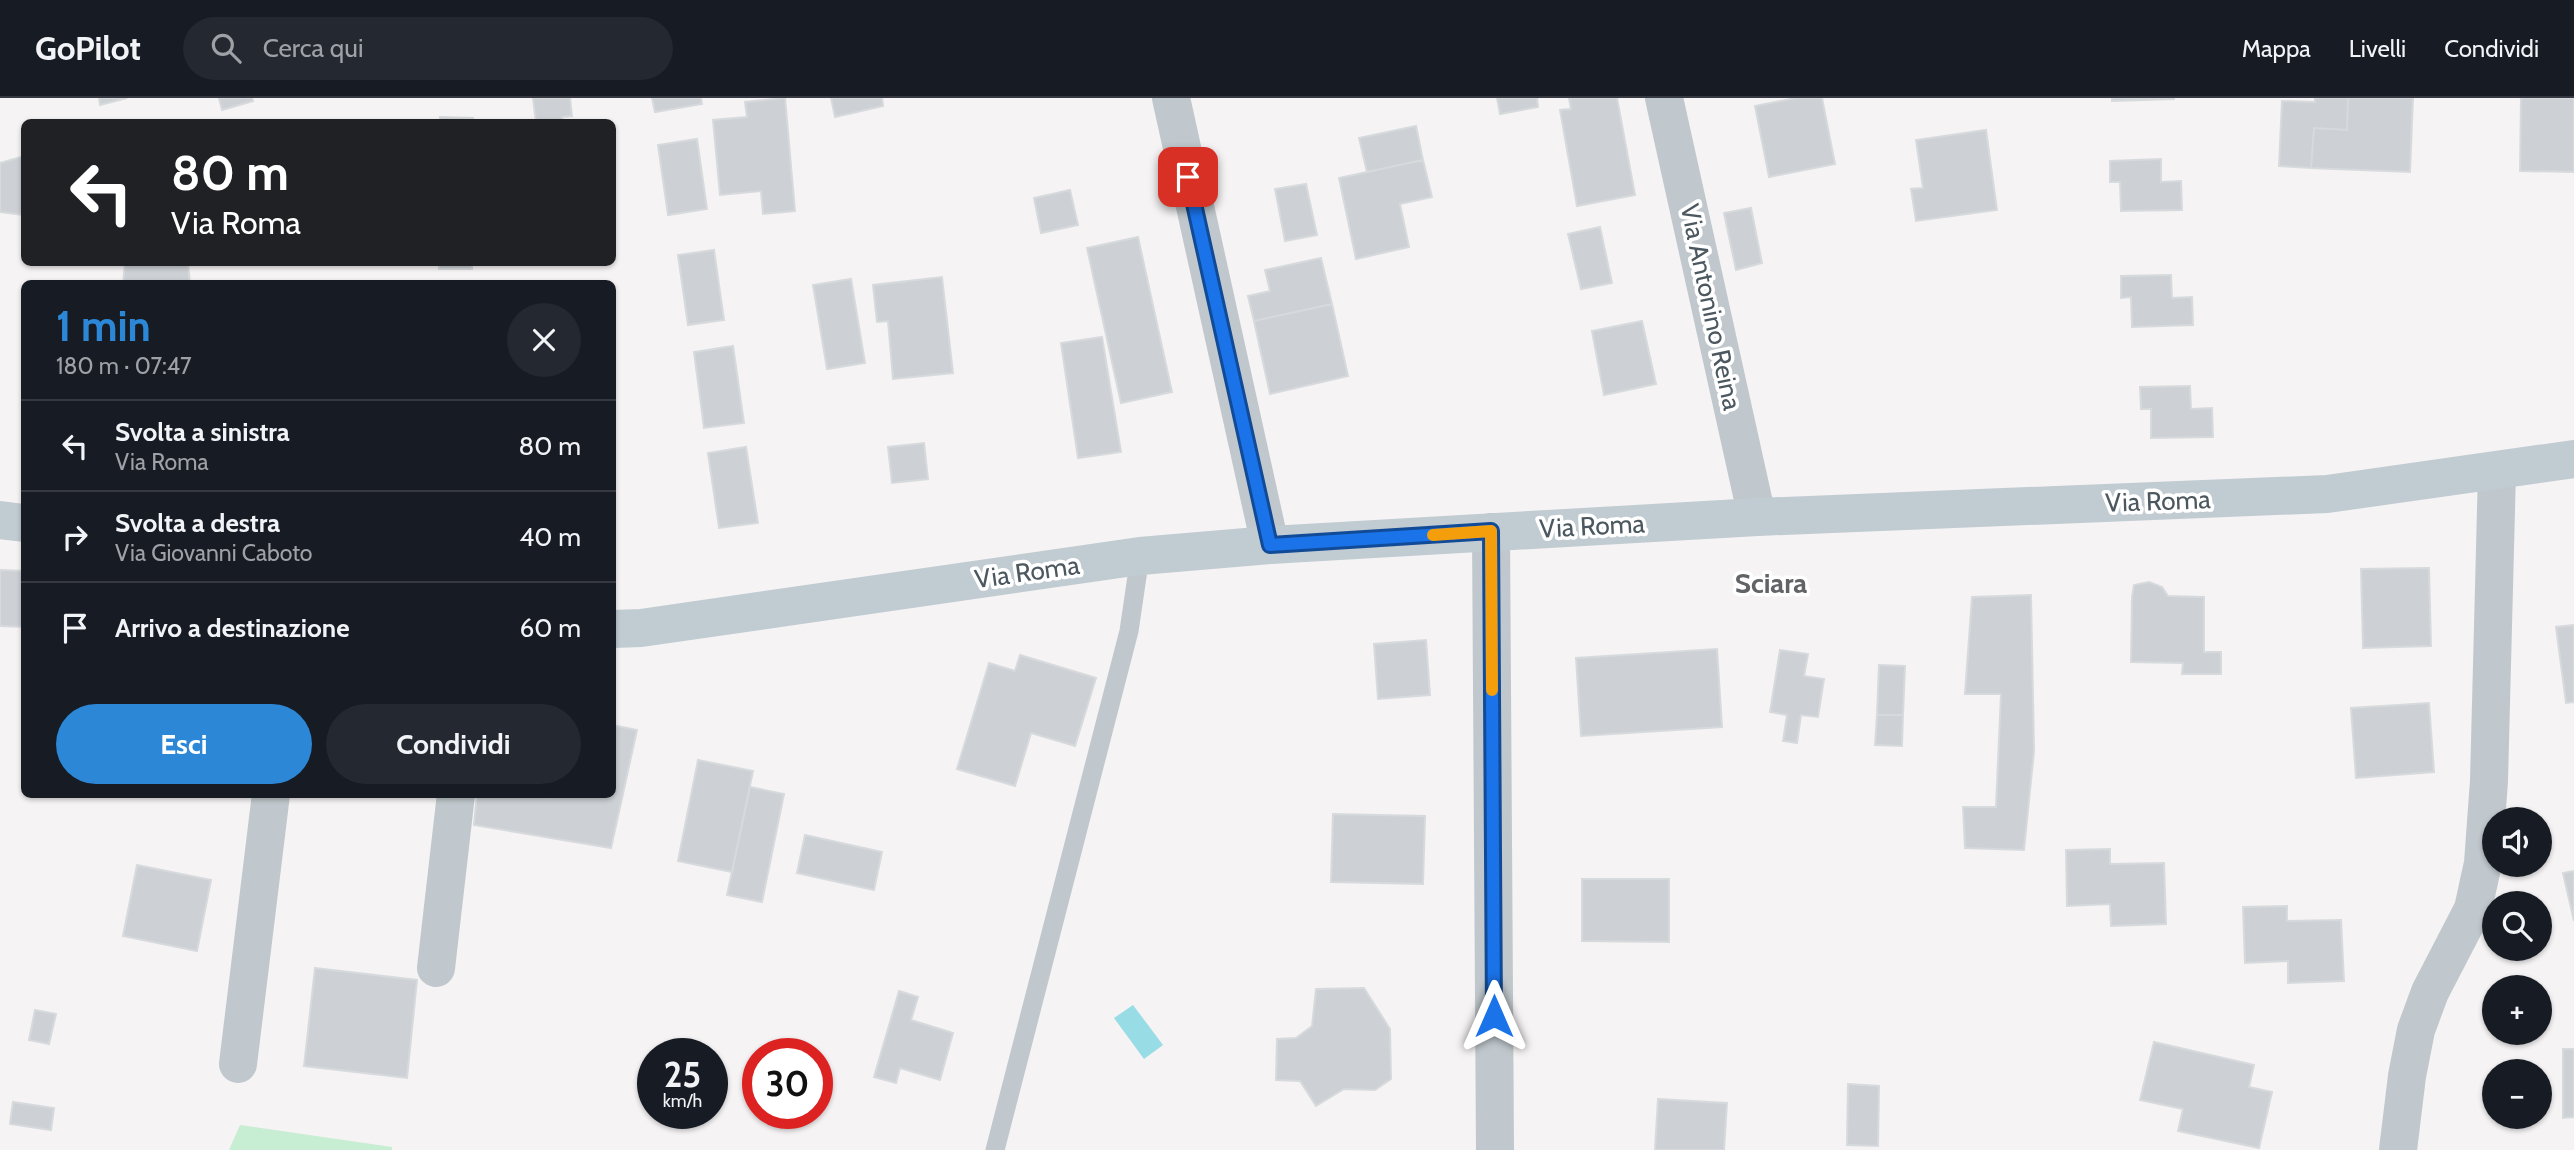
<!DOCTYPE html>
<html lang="it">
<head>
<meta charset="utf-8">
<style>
	body { margin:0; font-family:Cabin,sans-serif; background:#242831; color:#f1f3f6; height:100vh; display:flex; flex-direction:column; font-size:26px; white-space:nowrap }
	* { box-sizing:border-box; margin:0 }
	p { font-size:23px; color:#9ea1a6 }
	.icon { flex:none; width:38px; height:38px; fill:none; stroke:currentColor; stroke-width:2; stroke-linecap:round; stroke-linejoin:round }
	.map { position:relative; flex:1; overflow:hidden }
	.sheet { position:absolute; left:21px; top:182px; width:595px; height:518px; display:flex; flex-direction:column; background:#171b24; border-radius:10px; box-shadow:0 2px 5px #0004 }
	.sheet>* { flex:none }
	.top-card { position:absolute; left:21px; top:21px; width:595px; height:147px; border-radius:10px; box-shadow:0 2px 5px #0004; background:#202124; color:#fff; overflow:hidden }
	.controls { position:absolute; left:2482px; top:709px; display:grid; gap:14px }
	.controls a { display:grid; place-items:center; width:70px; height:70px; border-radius:50%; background:#171b24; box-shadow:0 2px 5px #0004; font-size:35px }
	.speed { position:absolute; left:637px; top:940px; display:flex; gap:14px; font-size:35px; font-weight:700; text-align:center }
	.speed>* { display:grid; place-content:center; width:91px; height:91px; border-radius:50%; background:#171b24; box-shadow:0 2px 5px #0004; line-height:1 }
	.speed small { font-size:18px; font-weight:400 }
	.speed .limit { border:10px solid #d22; background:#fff; color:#111 }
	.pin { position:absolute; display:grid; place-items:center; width:60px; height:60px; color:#fff; margin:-30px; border-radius:14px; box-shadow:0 4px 10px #0006 }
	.me { position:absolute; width:77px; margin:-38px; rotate:0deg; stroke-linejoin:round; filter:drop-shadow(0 0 5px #0008) }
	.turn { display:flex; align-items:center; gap:24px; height:147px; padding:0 35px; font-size:32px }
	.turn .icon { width:91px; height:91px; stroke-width:2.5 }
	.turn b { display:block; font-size:49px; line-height:60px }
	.round { display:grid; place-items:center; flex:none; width:74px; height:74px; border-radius:37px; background:#242831 }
	.head { display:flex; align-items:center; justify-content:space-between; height:119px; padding:0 35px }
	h1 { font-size:42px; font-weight:800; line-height:52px; color:#2c87d6 }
	.cta { display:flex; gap:14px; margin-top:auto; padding:14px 35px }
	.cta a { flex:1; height:80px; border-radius:42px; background:#2c87d6; color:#fff; font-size:28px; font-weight:800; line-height:80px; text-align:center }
	.cta a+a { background:#242831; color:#f1f3f6 }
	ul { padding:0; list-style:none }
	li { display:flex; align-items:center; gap:21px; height:91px; padding:0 35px; border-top:2px solid #363941 }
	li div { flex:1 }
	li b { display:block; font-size:26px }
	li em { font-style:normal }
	header { display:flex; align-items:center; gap:42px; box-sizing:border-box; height:98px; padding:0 35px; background:#171b24; border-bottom:2px solid #363941 }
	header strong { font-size:33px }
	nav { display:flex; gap:38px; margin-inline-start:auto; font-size:24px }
	.search { width:490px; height:63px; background:#242831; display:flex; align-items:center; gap:18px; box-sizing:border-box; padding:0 24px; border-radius:38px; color:#9ea1a6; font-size:26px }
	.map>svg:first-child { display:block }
	.green { fill:#c7edd2 }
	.water { fill:#98dde6 }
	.building { fill:#cdd0d4; stroke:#d7dadd; stroke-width:2 }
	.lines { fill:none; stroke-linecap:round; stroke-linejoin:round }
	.lane { stroke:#c0c8cd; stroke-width:19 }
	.street { stroke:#c0c8cd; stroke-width:38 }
	.secondary { stroke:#c1cbd2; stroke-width:38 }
	.route-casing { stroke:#114b97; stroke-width:18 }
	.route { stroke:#1a73e8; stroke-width:12 }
	.slow { stroke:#f59e0b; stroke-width:12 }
	.labels { text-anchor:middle; stroke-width:7; stroke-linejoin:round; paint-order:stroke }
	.street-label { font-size:26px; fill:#4c585f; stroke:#fff }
	.neighbourhood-label { font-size:28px; font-weight:bold; fill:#606467; stroke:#fff }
</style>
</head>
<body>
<header>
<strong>GoPilot</strong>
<div class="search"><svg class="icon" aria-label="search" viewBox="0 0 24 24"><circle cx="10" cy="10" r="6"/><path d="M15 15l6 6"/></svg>Cerca qui</div>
<nav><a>Mappa</a><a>Livelli</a><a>Condividi</a></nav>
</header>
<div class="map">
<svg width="2574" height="1052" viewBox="0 0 2574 1052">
	<rect width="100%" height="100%" fill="#f5f3f3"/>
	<path class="green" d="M240,1027L392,1049V1052H229Z"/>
	<path class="water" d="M1133,907L1163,947L1144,961L1114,920Z"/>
	<path class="building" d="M99,0H127L100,7Z
		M219,0H252L253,3L222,12Z
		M533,0H570L572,18L562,19L563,24H536Z
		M652,0H701L702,6L655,14Z
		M785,0L795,113L763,116L761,93L720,97L713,22L747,19L745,4Z
		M831,0H882L883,8L835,19Z
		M1497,0H1537L1538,9L1500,16Z
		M1569,0H1617L1635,97L1577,108L1560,12L1571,11Z
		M1796,0H1822L1835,66L1769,79L1755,8Z
		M2112,0H2174V1L2112,3Z
		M2315,0H2348L2347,32L2314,30L2311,70L2279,68L2282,3L2315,4Z
		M2348,0H2413L2410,74L2311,70L2314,30L2347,32Z
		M2521,0H2574V74L2520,73Z
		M440,19L473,20V24H440Z
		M1416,28L1423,62L1367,74L1359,40Z
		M1986,32L1997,112L1916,123L1911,91L1923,90L1916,42Z
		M697,41L707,111L668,117L658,47Z
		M24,58V117L0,114V65Z
		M2161,61V84L2181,83L2182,112L2121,113L2120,84H2110V63Z
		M1423,62L1432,99L1400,106L1409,149L1356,161L1339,80Z
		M1306,86L1317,137L1285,143L1275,91Z
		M1070,92L1078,127L1041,135L1034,100Z
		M1751,110L1762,165L1736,172L1724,115Z
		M1600,129L1612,185L1581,191L1568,136Z
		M1138,139L1172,294L1121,305L1087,150Z
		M714,152L724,222L688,227L678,157Z
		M1321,160L1332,206L1254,223L1248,198L1270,193L1265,172Z
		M125,164H188L190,186H123Z
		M439,164H472V171H439Z
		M2171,177L2172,200L2192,199L2193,227L2132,229L2131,199L2121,200V178Z
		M942,179L953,275L893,281L888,223L877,224L873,187Z
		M851,181L865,265L827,271L813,187Z
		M1332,206L1348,278L1270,296L1254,223Z
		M1642,223L1656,286L1604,297L1592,233Z
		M1102,239L1121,354L1078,360L1061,245Z
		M733,248L744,325L704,330L694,254Z
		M2190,288L2191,311L2212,310L2213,339L2151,340V311H2141L2140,289Z
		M924,345L928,381L892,385L888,349Z
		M746,349L758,425L719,430L708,355Z
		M2429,470L2431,548L2363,550L2361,471Z
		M0,472L24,473V529L0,528Z
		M2149,484L2162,489L2168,498L2204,499V554H2221V576H2182L2183,565L2131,564L2132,499L2134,487Z
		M2031,497L2034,653L2024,752L1965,750L1963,709H1996L2001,596H1965L1972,499Z
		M2574,527V604L2566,605L2556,529Z
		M1426,542L1430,597L1378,601L1374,546Z
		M1717,551L1722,629L1581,638L1576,560Z
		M1780,552L1808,556L1804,578L1824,581L1818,619L1801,617L1797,645L1783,643L1787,617L1770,614Z
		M1020,557L1096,580L1075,648L1031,635L1015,688L957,671L989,565L1015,573Z
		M1879,567L1905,568L1903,617H1877Z
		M2429,605L2434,674L2356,680L2351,610Z
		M1877,617H1903L1902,648L1875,647Z
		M612,627L637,632L611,750L474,727L477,696H530L545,699V696H612Z
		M698,662L753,673L732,774L678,763Z
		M750,689L784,696L762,804L727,797Z
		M1333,716L1425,718L1423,786L1331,784Z
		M805,737L882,754L874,792L797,775Z
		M2110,751V766L2164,765L2166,826L2111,828L2110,806L2067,808L2066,752Z
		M137,767L211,782L197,853L123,838Z
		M2574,773V823L2563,775Z
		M1582,781H1669V844L1582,843Z
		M2287,808V823L2341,822L2344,883L2288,885V863L2245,865L2243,809Z
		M315,870L417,882L407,980L304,968Z
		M1364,890L1390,931L1391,981L1375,992L1344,991L1316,1008L1300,983L1276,982L1277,941L1296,940L1312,928L1316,891Z
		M899,893L918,899L911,922L953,935L940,982L900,970L896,985L874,979Z
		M35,912L56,916L49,946L29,942Z
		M2154,944L2254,967L2249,989L2272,994L2259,1050L2178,1033L2183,1011L2140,1002Z
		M2563,951H2574V1019L2563,1020Z
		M1848,986L1879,988L1878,1048L1847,1047Z
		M1658,1001L1727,1005L1724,1052H1655Z
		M13,1004L54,1010L51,1032L10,1026Z"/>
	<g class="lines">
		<path class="lane" d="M995,1052L1129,533L1140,458"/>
		<path class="street" d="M1171,0L1270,447
			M1664,0L1757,419
			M1491,434L1495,1052
			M436,870L456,696
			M238,966L271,696
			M2398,1052L2407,978L2416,932L2430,894L2473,811L2483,765L2489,683L2497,373"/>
		<path class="secondary" d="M0,422L24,425
			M612,531L641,530L1140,458L1270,447L1757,419L2327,396L2574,361"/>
	</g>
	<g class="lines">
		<defs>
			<path id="route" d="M1188,79L1270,447L1491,433L1494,918"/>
		</defs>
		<use href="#route" class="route-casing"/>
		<use href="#route" class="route"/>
		<path class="slow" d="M1433,437L1491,433L1492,592"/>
	</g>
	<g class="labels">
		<g class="street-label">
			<text transform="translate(1711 209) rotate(78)" y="9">Via Antonino Reina</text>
			<text transform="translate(2158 403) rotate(-2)" y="9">Via Roma</text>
			<text transform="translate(1592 428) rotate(-3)" y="9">Via Roma</text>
			<text transform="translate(1027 474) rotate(-8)" y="9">Via Roma</text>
		</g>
		<g class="neighbourhood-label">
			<text x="1771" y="495">Sciara</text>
		</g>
	</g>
</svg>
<div class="controls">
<a><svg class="icon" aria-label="sound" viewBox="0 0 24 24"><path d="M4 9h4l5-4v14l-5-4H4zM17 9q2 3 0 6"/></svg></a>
<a><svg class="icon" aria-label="search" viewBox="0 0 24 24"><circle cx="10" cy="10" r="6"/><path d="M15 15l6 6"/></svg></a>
<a>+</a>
<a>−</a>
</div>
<div class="speed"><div>25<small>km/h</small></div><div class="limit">30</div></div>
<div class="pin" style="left:1188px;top:79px;background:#d93025"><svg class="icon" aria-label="arrive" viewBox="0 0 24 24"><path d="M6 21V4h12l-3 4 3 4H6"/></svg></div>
<svg class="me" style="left:1494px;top:918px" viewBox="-20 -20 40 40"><path d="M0-17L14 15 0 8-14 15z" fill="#1a73e8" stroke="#fff" stroke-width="4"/></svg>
<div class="top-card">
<div class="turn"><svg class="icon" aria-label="left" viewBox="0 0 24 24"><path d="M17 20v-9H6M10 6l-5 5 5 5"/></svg><div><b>80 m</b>Via Roma</div></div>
</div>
<section class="sheet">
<div class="head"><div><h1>1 min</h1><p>180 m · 07:47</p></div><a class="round"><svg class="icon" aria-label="close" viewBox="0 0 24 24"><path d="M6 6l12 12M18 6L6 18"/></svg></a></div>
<ul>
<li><svg class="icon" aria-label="left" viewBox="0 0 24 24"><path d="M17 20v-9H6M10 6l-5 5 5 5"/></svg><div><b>Svolta a sinistra</b><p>Via Roma</p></div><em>80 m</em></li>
<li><svg class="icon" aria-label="right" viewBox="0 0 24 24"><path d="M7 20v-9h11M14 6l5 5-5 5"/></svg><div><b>Svolta a destra</b><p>Via Giovanni Caboto</p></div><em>40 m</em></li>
<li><svg class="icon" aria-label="arrive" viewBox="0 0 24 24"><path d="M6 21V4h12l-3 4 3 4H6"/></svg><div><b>Arrivo a destinazione</b></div><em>60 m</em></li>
</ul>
<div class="cta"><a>Esci</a><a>Condividi</a></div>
</section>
</div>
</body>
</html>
